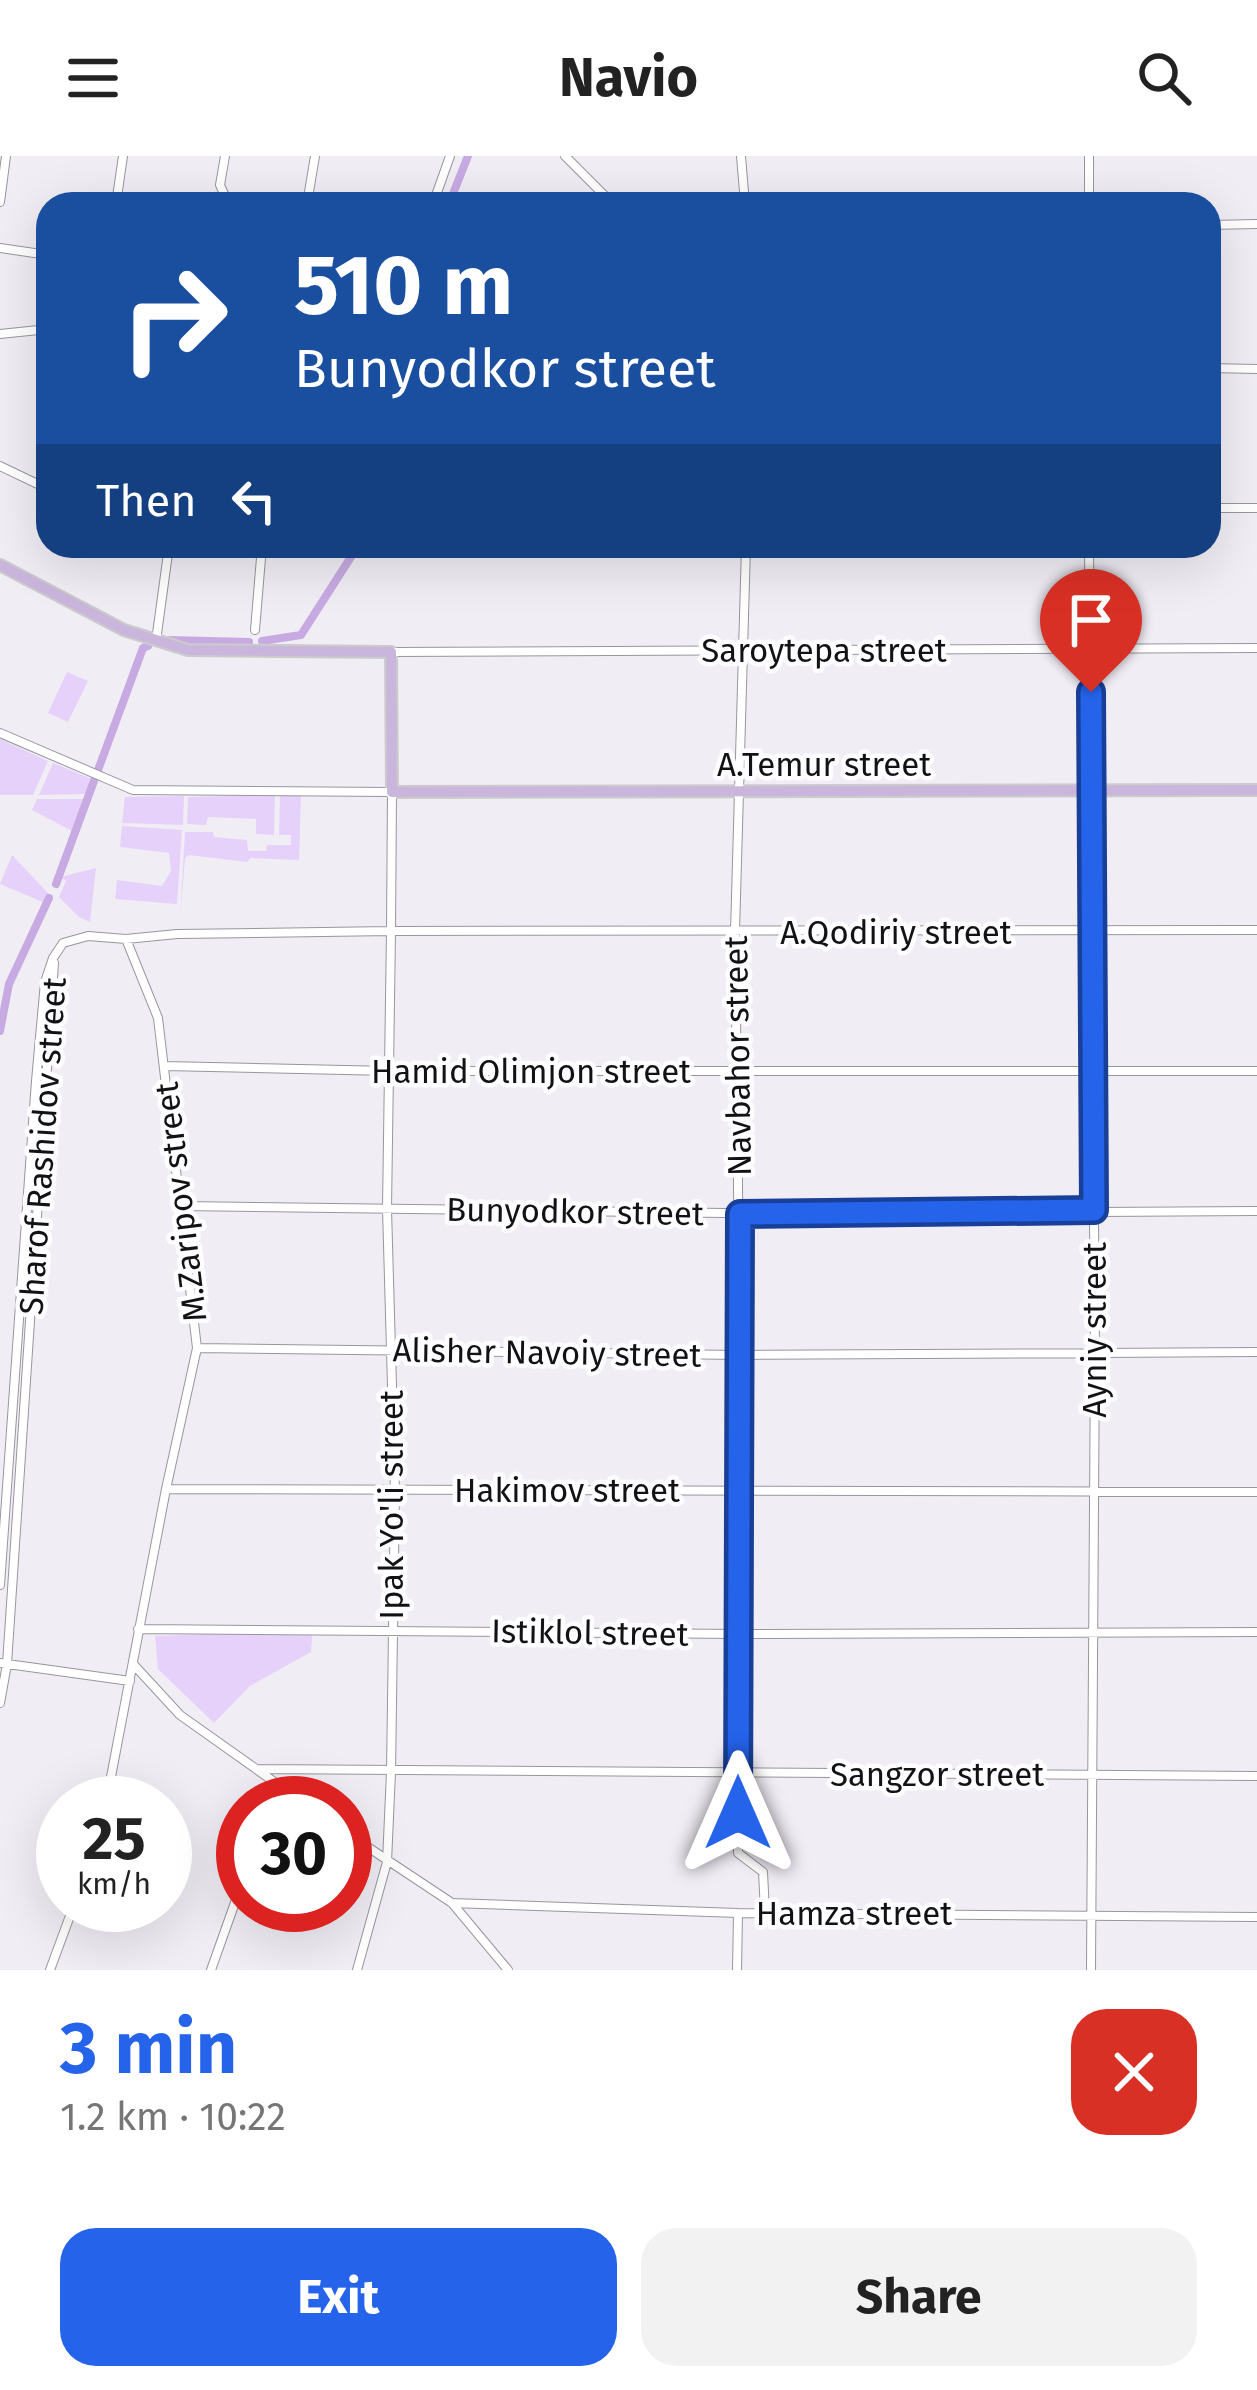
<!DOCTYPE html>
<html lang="en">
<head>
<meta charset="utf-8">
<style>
	body { margin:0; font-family:"Fira Sans",sans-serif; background:#f2f2f2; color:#222; height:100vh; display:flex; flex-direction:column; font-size:45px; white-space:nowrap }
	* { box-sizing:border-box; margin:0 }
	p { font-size:39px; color:#767676 }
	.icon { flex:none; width:66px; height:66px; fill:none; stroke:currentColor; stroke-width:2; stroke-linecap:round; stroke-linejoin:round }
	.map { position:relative; height:1814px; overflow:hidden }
	.panel { display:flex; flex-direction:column; background:#fff; flex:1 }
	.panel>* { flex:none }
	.top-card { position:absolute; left:36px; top:36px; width:1185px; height:366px; border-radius:36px; box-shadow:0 12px 48px #0002; background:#1a4fa0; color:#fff; overflow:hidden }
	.speed { position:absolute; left:36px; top:1620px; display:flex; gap:24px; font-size:60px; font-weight:700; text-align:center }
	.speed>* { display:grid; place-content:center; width:156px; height:156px; border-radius:50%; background:#fff; box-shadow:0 12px 48px #0002; line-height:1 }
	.speed small { font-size:30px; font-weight:400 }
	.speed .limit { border:18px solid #d22; background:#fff; color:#111 }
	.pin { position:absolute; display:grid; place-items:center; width:102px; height:102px; color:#fff; margin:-123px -51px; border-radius:50% 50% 50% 0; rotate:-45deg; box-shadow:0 0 12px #0007 }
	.pin .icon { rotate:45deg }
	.me { position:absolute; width:132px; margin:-66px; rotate:0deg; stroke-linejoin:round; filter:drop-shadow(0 0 9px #0008) }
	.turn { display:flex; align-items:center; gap:42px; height:252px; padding:0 60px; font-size:54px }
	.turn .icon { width:156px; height:156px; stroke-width:2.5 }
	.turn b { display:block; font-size:84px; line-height:102px }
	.then { display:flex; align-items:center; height:114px; padding:0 60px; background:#0003; gap:24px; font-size:45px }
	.round { display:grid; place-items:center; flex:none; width:126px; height:126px; border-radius:36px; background:#f2f2f2 }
	.overview { display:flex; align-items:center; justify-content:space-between; height:204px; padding:0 60px }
	h1 { font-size:72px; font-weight:700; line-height:90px; color:#2563eb }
	.action { display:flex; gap:24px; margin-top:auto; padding:24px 60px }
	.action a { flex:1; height:138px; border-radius:36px; background:#2563eb; color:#fff; font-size:48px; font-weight:700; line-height:138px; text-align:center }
	.action a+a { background:#f2f2f2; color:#222 }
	header { display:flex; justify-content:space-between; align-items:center; height:156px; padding:0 60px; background:#fff; font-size:54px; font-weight:700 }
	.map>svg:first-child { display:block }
	.green { fill:#e6d1fb }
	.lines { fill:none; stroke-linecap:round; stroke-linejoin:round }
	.canal { stroke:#c7aae2; stroke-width:8 }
	.minor-casing { stroke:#99959d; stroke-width:10 }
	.major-casing { stroke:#cbcbcb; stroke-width:14 }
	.minor { stroke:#fff; stroke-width:8 }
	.major { stroke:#cab6dc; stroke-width:10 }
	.route-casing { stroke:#184099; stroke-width:30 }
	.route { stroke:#2563eb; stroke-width:21 }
	.labels { text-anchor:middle; stroke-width:9; stroke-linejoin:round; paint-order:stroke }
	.street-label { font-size:33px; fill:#121113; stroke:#fdfcff }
</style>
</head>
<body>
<header><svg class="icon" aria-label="menu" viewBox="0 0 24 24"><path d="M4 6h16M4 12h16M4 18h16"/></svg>Navio<svg class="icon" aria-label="search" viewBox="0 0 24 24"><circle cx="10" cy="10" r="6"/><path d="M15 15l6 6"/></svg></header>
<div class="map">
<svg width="1257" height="1814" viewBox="0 0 1257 1814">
	<rect width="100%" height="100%" fill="#f1edf5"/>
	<path class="green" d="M67,516L88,525L68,566L48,557Z
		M0,583L48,605L33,639H0Z
		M53,607L92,623L87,638L39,639Z
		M275,639L274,679L256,678V663L208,661L206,669L187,668L188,641Z
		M301,639L299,704L251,702L247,706L189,699L185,702L180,763L185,676H213L214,681L247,684L248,695H266L267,689H291V679H279L280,640Z
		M184,640L183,669L122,667L125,641Z
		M37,643H85L74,676L32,654Z
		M122,670L182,674L177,748L115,743L117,724L162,730L171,715L169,697L120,691Z
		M12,699L48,737L45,747L0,728Z
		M96,712L90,766L79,761L59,741L66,725L60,721Z
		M301,1475L312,1480L311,1496L250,1530L214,1567L158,1513L155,1480Z"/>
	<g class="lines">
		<path class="canal" d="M449,48L468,0
			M170,484L249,486
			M262,485L301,479L358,390
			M56,728L143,492L148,490
			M0,875L9,828L49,742"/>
		<defs>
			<path id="minor" d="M565,0L613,48
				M741,0L745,48
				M0,46L6,0
				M116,48L123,0
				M222,48L224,38L220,29L225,0
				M307,48L315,0
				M433,48L450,0
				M1089,48V0
				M1209,69L1257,68
				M0,92L48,99
				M0,178L48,173
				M1209,212L1257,213
				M0,310L48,333
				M1209,352H1257
				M746,390L735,776L740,1199L738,1697L763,1716L765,1756
				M1089,390L1095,1195L1091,1814
				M255,474L262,390
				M156,485L169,390
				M391,496L1257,492
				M0,577L133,634L392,636L391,775L177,778L126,783L88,780L63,787L53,802L45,826L36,925L0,1429
				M165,910L390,915H1257
				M181,1050L804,1058L1257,1055
				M197,1192L740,1199L1257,1196
				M166,1333L1257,1336
				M138,1473L737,1478L1257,1476
				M0,1507L130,1525
				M134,1509L180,1559L304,1647
				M0,1547L7,1508L54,807
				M256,1613L1257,1620
				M106,1647L166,1333L197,1192L158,862L126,783
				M270,1647L277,1628
				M345,1676L452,1747L508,1814
				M452,1747L738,1757L1257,1761
				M50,1814L74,1749
				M211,1814L243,1724
				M357,1814L387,1706L391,1616L395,1335L387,1053L391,775L1257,774
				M737,1814L738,1757"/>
			<path id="major" d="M0,409L124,474L188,494L391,496L392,636L1257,634"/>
		</defs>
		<use href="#minor" class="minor-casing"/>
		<use href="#major" class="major-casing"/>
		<use href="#minor" class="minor"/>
		<use href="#major" class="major"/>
	</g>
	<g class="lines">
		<defs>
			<path id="route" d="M738,1657L740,1058L1094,1054L1091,536"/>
		</defs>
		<use href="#route" class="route-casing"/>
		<use href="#route" class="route"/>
	</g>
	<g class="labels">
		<g class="street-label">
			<text x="824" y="506">Saroytepa street</text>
			<text x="824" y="620">A.Temur street</text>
			<text x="896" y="788">A.Qodiriy street</text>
			<text transform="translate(737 900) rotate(-91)" y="12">Navbahor street</text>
			<text x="531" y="927">Hamid Olimjon street</text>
			<text transform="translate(42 990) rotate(-86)" y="12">Sharof Rashidov street</text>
			<text transform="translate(180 1046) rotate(-97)" y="12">M.Zaripov street</text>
			<text transform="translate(575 1055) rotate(1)" y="12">Bunyodkor street</text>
			<text transform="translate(1094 1174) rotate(-90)" y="12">Ayniy street</text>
			<text transform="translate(547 1196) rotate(1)" y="12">Alisher Navoiy street</text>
			<text x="567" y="1346">Hakimov street</text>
			<text transform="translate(391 1349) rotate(-90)" y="12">Ipak Yo'li street</text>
			<text transform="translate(590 1476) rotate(1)" y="12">Istiklol street</text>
			<text x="937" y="1630">Sangzor street</text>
			<text x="854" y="1769">Hamza street</text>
		</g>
	</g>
</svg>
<div class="speed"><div>25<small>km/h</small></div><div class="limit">30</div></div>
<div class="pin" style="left:1091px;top:536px;background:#d93025"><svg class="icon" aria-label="arrive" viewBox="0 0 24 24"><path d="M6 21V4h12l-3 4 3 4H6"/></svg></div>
<svg class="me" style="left:738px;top:1657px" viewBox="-20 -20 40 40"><path d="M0-17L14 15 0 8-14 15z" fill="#2563eb" stroke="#fff" stroke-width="4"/></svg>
<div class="top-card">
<div class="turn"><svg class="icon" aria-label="right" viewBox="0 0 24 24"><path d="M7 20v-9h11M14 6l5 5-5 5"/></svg><div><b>510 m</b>Bunyodkor street</div></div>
<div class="then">Then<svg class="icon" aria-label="left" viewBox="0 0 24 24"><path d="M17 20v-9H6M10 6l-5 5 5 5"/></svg></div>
</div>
</div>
<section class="panel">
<div class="overview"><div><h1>3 min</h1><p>1.2 km · 10:22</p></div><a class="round" style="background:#d93025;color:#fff"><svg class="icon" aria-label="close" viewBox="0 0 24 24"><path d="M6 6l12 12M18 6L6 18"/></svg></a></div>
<div class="action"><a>Exit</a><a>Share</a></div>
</section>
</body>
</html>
